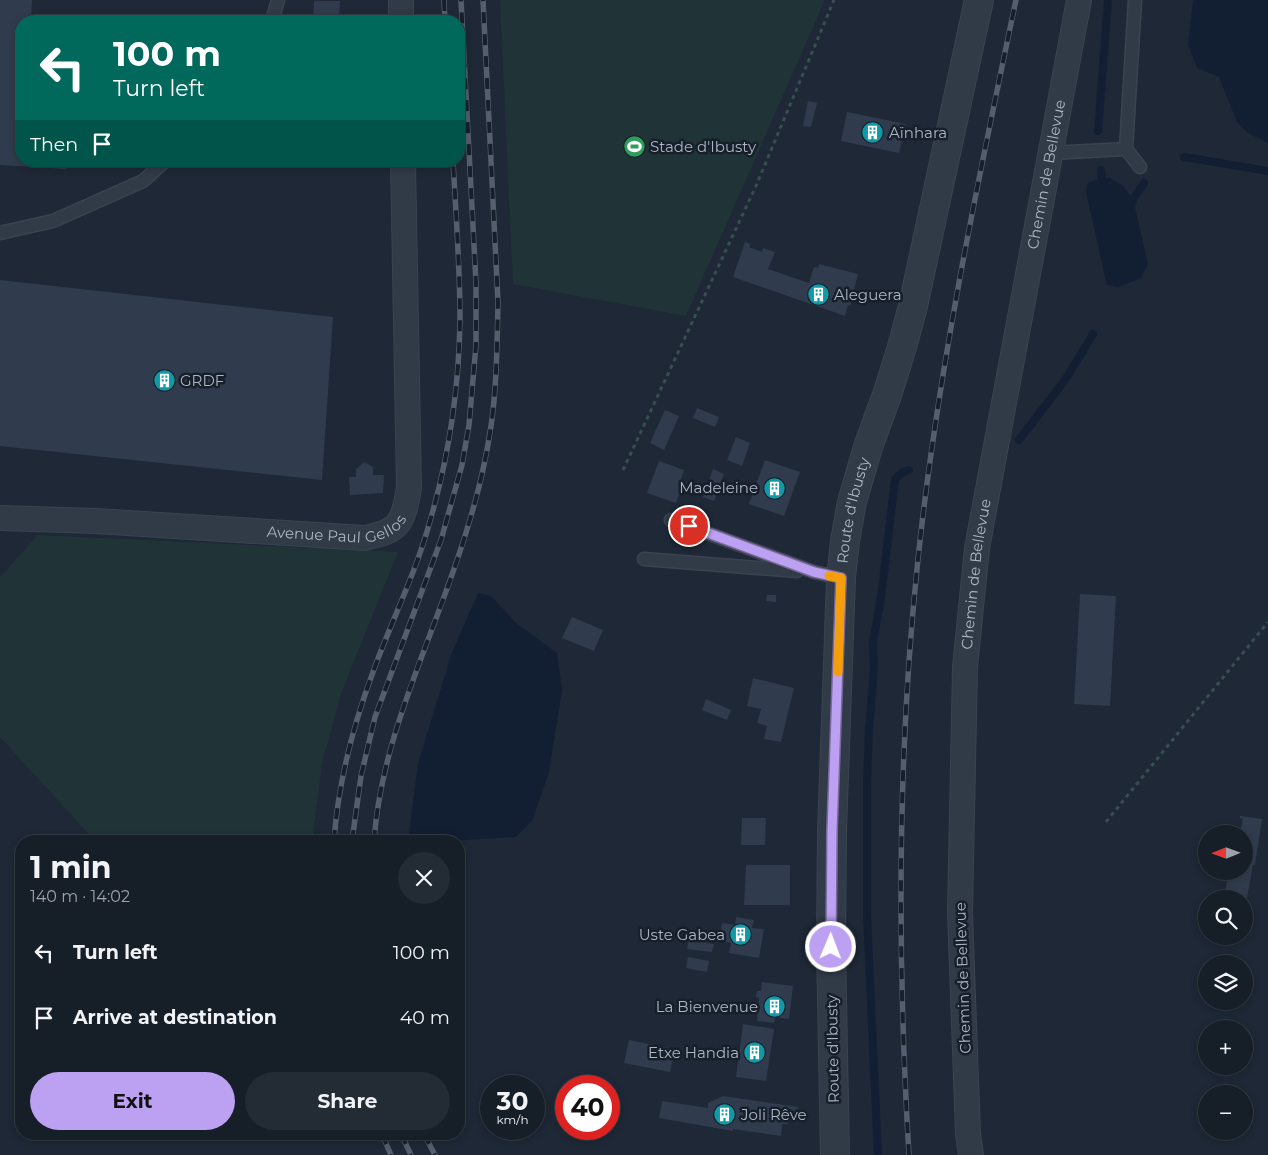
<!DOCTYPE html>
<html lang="en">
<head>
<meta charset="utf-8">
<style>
	body { margin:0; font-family:Montserrat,sans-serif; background:#232b34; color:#f1f3f6; height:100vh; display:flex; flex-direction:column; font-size:19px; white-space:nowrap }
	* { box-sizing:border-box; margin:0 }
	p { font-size:16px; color:#9ea2a8 }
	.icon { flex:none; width:28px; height:28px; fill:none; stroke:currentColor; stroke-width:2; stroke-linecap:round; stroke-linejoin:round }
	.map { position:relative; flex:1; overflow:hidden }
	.side { position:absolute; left:15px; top:835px; width:450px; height:305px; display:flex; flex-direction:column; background:#161e28; border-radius:20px; box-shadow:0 2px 8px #0003,0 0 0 1px #353c45 }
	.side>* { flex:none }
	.top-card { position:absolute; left:15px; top:15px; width:450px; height:152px; border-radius:20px; box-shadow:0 2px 8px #0003,0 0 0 1px #353c45; background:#00695c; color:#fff; overflow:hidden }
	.needle { width:32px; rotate:269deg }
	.buttons { position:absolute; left:1198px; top:825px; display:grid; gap:10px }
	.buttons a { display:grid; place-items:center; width:55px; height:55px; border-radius:50%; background:#161e28; box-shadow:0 2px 8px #0003,0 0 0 1px #353c45; font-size:25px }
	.speed { position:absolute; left:480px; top:1075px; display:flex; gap:10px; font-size:25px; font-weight:700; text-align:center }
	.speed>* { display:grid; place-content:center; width:65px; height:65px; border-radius:50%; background:#161e28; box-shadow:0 2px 8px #0003,0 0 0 1px #353c45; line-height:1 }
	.speed small { font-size:12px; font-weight:400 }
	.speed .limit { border:8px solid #d22; background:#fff; color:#111 }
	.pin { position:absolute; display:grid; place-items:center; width:42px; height:42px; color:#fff; margin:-21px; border:2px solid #fff; border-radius:50%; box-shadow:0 1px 5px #0007 }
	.me { position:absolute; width:55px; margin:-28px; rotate:1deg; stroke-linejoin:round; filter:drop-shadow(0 0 4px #0008) }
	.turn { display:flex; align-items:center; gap:18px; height:105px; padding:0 15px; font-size:22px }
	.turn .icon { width:65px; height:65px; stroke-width:2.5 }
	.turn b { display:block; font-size:35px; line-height:42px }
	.then { display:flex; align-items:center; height:48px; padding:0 15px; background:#0003; gap:10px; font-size:19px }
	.round { display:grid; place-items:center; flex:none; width:52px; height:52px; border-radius:26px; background:#232b34 }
	.head { display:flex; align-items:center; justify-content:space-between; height:85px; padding:0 15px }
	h1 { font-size:30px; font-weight:700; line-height:38px }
	.button { display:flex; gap:10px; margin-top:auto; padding:10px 15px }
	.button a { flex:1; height:58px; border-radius:30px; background:#bca0f2; color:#111; font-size:20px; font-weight:700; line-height:58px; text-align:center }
	.button a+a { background:#232b34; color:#f1f3f6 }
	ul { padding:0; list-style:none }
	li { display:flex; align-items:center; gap:15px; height:65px; padding:0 15px }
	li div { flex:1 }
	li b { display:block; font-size:19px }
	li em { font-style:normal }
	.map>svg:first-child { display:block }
	.green { fill:#203437 }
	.water { fill:#121f33 }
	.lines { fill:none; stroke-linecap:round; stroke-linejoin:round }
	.stream { stroke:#121f33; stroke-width:8 }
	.building { fill:#303c4d }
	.service-casing { stroke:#3b4350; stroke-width:15 }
	.minor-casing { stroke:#3b4350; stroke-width:26 }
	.tertiary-casing { stroke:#3b4350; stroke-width:30 }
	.path { stroke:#384e50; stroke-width:3; stroke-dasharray:4 4; stroke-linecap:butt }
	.service { stroke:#313a47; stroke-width:12 }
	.minor { stroke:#313a47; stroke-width:24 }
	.tertiary { stroke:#313a47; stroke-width:28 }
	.rail-casing { stroke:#535e6e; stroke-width:5.5 }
	.rail { stroke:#171f2b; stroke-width:4; stroke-dasharray:11; stroke-linecap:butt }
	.route-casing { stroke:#7a689d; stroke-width:12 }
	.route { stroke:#bca0f2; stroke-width:9 }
	.slow { stroke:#f59e0b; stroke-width:9 }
	.labels { text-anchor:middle; stroke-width:5; stroke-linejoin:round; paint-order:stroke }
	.poi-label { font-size:15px; fill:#abb5c4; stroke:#171f2b; text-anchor:start }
	.street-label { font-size:15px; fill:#abb5c4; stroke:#171f2b }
</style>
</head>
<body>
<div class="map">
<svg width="1268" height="1155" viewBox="0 0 1268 1155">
	<rect width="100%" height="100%" fill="#1e2836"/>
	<path class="green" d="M500,0H825L686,316L513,284Z
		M38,535L398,552L342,691L322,763L312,841H95L0,737V577Z"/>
	<path class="water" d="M1193,0H1268V143L1248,133L1237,122L1219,77L1197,68L1188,45Z
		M1110,178L1123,186L1133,199L1148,264L1141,278L1118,287L1107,285L1086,192L1087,184L1094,180Z
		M478,593L491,596L516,623L557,653L562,690L549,772L532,821L516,837L448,841H408L418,764L451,655Z"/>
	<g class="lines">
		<path class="stream" d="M1098,131L1108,0
			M1184,157L1268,171
			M1101,170L1103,189
			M1131,207L1133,199L1144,183
			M1019,440L1065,380L1093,334
			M878,1155L867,916V782L869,730L874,669L873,642L881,598L895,479L903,472L909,470"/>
	</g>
	<path class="building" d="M0,0H32L31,21H21V161H68L67,169L0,165Z
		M314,1H340L339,21H313Z
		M808,101L817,103L811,127L803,126Z
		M847,112L906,124L899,153L841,141Z
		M745,242L750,244L749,247L762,252L763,248L775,252L768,269L809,283L814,267L818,268L819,264L858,274L850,306L848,305L845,316L733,277Z
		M0,280L333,317L322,480L0,446Z
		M697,408L719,417L715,427L693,418Z
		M665,410L679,416L664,450L650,443Z
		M736,437L750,443L742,466L727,460Z
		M765,460L800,472L784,516L749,504Z
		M659,461L684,470L680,482L683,483L676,503L647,493Z
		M364,462L373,467V475H384L383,493L350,495L349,477H356V469Z
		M713,469L724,474L714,501L703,497Z
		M1080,594L1116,596L1110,706L1074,704Z
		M767,595H776V602L766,601Z
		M572,617L603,630L594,651L562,638Z
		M753,678L794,688L781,742L764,739L767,726L757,723L761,709L747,706Z
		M706,699L731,710L727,720L702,710Z
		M1240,816L1262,819L1255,865H1253L1247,898L1225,894L1227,881L1217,879L1219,871H1244V834H1223L1224,826L1241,829L1243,819L1240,818Z
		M742,818H766L765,845H741Z
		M746,865H790V905H744Z
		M736,917L754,920L752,928L764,929L759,958L729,953L731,943L719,941L722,923L735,925Z
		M690,932L707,937L706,943L714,944L712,952L687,949Z
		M688,957L709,961L707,972L686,968Z
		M762,982L793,986L789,1019L775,1017L774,1023L757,1021L759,998L756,997L757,991H761Z
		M743,1024L774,1029L766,1081L736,1077Z
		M629,1040L675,1049L670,1072L624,1063Z
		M723,1096L798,1107L797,1112L790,1110L788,1124H782L781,1136L733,1129V1131L659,1118L662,1101L708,1108V1103Z"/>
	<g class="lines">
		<defs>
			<path id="service" d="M1135,0L1126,149L1140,167
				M272,21L278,0
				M1050,153L1126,149
				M0,233L53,221L143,181L165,161
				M671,520L814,572L841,578
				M644,559L797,571"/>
			<g id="minor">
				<path d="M401,0V21"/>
				<path id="s1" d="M0,518L96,521L365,538C400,531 403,523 409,488L403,161"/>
				<path id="s2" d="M971,1155L968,1134L960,912L965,667L977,548L1079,0"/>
			</g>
			<g id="tertiary">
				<path id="s3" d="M835,1155L831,947L832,831L841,578L845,541L852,502L868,447L888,392L902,347L913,306L979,0"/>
			</g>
		</defs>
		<use href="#service" class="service-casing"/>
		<use href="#minor" class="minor-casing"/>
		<use href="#tertiary" class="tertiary-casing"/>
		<path class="path" d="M623,470L756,186L834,0
			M1106,822L1268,622"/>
		<use href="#service" class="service"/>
		<use href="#minor" class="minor"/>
		<use href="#tertiary" class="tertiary"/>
		<defs>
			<path id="rail" d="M444,0L445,21
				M334,841C338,784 353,726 373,672C391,622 416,573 430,521C449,456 459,387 460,320C460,267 456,214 453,161
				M352,841L361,776L375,717L441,540L462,465L469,425L476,345V283L461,0
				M374,841C382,730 437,632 468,526C478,494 486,460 491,426C497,385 497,343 498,302L483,0
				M382,1134L391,1155
				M401,1134L411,1155
				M424,1134L435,1155
				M909,1155C897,956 897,757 918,559C938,370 977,185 1016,0"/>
		</defs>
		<use href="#rail" class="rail-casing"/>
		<use href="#rail" class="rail"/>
	</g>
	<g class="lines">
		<defs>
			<path id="route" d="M689,526L814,572L841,578L832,831L831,947"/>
		</defs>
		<use href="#route" class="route-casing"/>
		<use href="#route" class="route"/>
		<path class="slow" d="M829,576L841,578L838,672"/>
	</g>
	<defs>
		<symbol id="building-disc" viewBox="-11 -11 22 22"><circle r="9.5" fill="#0f9aa8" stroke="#171f2b"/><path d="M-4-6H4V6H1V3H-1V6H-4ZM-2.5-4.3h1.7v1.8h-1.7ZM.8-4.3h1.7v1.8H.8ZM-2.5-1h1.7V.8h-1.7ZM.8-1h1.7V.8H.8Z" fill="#fff"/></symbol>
		<symbol id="stadium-disc" viewBox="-11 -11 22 22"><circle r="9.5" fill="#2e9e5b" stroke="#171f2b"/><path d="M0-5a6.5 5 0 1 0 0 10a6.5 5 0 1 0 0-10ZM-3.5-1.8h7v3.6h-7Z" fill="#fff"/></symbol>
	</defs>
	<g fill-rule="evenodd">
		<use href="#building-disc" x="860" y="120" width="25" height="25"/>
		<use href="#stadium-disc" x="622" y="134" width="25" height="25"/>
		<use href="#building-disc" x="806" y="282" width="25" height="25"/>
		<use href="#building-disc" x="152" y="368" width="25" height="25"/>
		<use href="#building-disc" x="762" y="476" width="25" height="25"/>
		<use href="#building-disc" x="728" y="922" width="25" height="25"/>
		<use href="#building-disc" x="762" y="994" width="25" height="25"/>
		<use href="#building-disc" x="742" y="1040" width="25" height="25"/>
		<use href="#building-disc" x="712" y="1102" width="25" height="25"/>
	</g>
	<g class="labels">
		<g class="poi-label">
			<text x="889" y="138">Aïnhara</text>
			<text x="650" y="152">Stade d'Ibusty</text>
			<text x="834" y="300">Aleguera</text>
			<text x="180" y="386">GRDF</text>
			<text x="758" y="493" text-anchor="end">Madeleine</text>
			<text x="725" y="940" text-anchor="end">Uste Gabea</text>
			<text x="758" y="1012" text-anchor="end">La Bienvenue</text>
			<text x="739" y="1058" text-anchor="end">Etxe Handia</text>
			<text x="741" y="1120">Joli Rêve</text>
		</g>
		<g class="street-label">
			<text dy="5" stroke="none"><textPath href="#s2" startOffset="988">Chemin de Bellevue</textPath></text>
			<text dy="5" stroke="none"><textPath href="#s3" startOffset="646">Route d'Ibusty</textPath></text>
			<text dy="5" stroke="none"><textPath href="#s1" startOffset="339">Avenue Paul Gellos</textPath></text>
			<text dy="5" stroke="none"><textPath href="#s2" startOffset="582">Chemin de Bellevue</textPath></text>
			<text transform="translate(963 978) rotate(-92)" y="5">Chemin de Bellevue</text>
			<text transform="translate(833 1049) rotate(-91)" y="5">Route d'Ibusty</text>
		</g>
	</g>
</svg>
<div class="buttons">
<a><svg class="needle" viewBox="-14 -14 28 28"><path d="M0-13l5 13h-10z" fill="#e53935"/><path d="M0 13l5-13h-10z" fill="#9ea2a8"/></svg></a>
<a><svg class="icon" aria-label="search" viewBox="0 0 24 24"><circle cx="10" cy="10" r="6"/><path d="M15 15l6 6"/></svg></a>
<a><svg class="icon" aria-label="layers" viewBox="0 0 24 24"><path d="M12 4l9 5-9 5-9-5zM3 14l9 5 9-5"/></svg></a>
<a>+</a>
<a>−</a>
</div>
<div class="speed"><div>30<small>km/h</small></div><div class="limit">40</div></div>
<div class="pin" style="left:689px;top:526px;background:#d93025"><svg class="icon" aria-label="arrive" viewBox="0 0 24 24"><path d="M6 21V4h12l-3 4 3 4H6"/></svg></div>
<svg class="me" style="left:831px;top:947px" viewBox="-20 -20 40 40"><circle r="17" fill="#bca0f2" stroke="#fff" stroke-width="3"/><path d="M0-11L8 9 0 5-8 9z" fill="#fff"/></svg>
<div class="top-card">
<div class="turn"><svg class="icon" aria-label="left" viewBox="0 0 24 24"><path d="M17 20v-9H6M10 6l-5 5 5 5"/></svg><div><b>100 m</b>Turn left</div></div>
<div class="then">Then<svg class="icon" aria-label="arrive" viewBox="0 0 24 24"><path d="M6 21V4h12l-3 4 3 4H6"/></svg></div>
</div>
<section class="side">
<div class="head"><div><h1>1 min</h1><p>140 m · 14:02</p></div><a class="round"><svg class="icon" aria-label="close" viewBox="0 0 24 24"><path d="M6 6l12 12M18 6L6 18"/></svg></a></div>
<ul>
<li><svg class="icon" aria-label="left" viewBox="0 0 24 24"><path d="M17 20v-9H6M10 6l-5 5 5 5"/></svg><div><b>Turn left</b></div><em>100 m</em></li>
<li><svg class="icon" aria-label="arrive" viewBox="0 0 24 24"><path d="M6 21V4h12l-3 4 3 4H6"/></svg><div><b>Arrive at destination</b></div><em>40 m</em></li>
</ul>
<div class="button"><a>Exit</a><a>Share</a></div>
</section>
</div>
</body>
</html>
